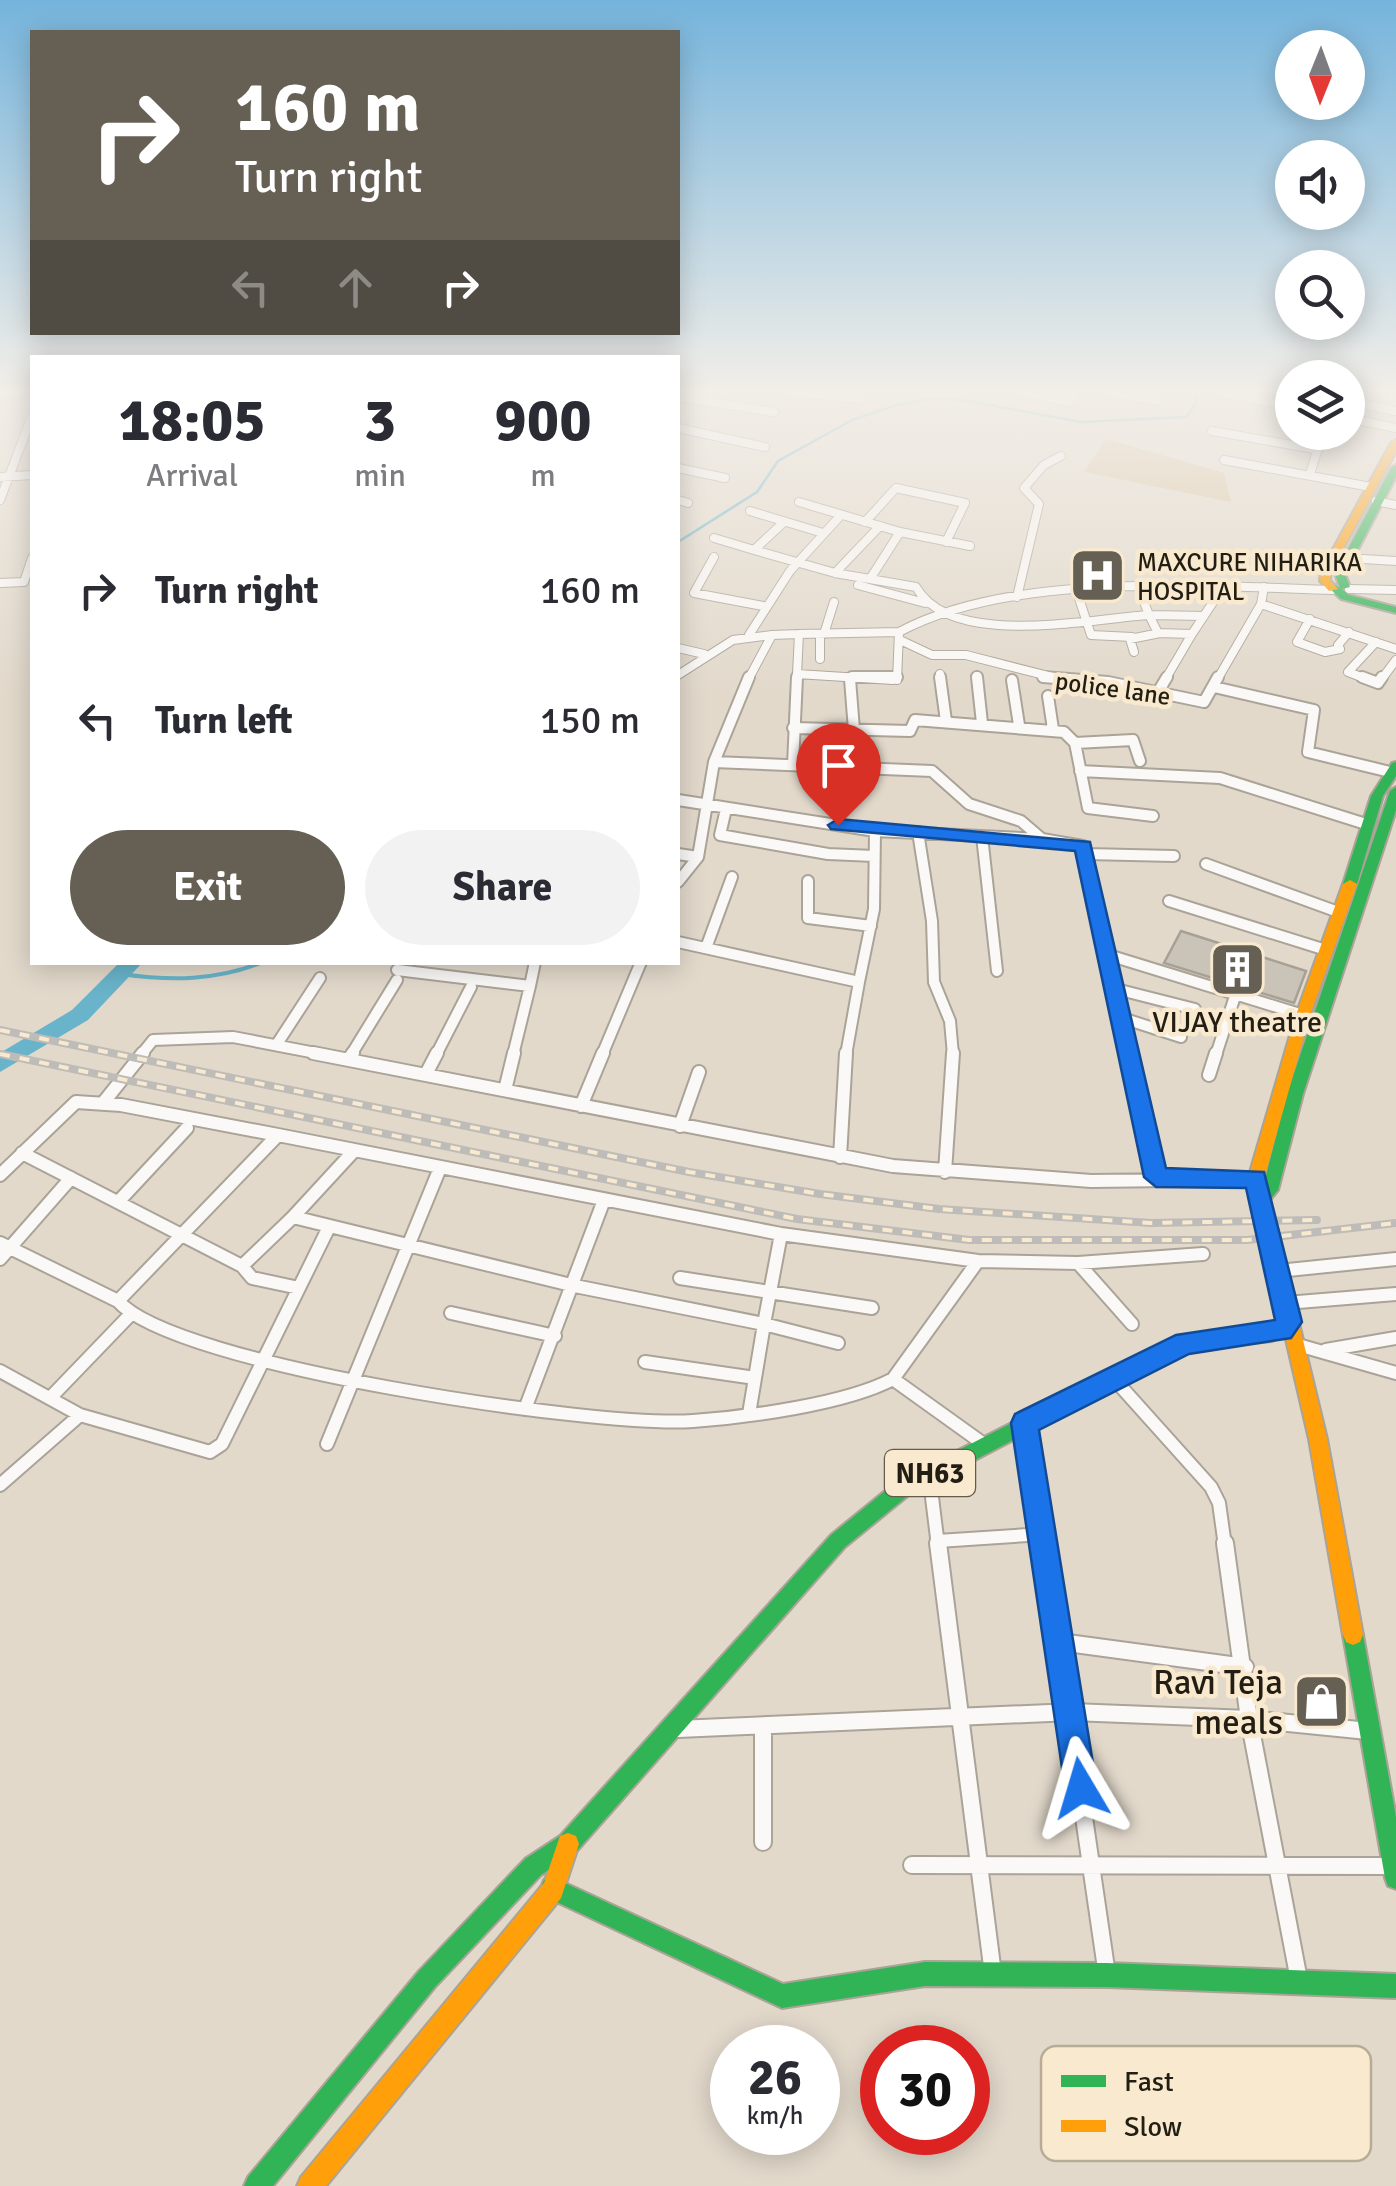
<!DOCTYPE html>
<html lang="en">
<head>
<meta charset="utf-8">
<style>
	body { margin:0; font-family:Signika,sans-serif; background:#f2f2f3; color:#2b2b33; height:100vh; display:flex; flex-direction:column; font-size:38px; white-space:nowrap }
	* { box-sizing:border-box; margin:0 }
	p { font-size:32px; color:#7c7c81 }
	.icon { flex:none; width:55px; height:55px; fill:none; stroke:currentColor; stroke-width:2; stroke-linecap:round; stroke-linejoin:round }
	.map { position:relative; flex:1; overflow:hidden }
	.details { position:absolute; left:30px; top:355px; width:650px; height:610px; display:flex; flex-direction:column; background:#fff; border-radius:0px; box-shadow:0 5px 25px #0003 }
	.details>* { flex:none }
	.banner { position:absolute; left:30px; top:30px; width:650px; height:305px; border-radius:0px; box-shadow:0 5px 25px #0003; background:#665f54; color:#fff; overflow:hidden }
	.needle { width:65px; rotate:181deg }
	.buttons { position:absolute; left:1275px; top:30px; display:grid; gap:20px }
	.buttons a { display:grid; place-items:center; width:90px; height:90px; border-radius:50%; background:#fff; box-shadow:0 5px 25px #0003; font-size:50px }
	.speed { position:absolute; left:710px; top:2025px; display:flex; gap:20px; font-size:50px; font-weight:700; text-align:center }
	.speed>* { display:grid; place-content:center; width:130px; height:130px; border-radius:50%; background:#fff; box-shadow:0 5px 25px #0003; line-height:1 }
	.speed small { font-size:25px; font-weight:400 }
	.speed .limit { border:15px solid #d22; background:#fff; color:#111 }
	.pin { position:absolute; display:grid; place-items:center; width:85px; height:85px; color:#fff; margin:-102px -42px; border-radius:50% 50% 50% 0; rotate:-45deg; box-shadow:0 0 10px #0007 }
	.pin .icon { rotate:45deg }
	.me { position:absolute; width:110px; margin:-55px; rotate:353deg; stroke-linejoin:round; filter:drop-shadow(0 0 8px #0008) }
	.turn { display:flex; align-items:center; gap:35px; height:210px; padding:0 40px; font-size:45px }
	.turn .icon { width:130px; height:130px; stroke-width:2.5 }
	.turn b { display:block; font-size:70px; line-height:85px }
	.lanes { display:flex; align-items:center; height:95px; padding:0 40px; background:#0003; justify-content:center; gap:50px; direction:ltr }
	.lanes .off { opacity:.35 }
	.eta { display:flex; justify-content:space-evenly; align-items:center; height:170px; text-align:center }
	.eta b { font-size:60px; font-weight:700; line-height:70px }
	.button { display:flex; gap:20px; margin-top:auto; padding:20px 40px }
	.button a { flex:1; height:115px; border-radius:60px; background:#665f54; color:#fff; font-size:40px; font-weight:700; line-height:115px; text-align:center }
	.button a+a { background:#f2f2f3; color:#2b2b33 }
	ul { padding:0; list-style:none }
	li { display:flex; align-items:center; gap:30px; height:130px; padding:0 40px }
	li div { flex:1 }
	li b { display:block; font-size:38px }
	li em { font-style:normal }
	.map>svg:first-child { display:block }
	.green { fill:#d9c5a2 }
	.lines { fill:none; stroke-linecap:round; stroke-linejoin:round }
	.stream-far1 { stroke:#69b4ca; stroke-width:2.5 }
	.stream { stroke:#69b4ca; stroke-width:4 }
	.river { fill:#69b4ca; fill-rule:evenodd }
	.building { fill:#cac3b8; stroke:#a7a095; stroke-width:2.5 }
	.street-far3-casing { stroke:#aaa398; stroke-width:10 }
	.street-far2-casing { stroke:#aaa398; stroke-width:14 }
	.street-far1-casing { stroke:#aaa398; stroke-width:16 }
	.street-casing { stroke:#aaa398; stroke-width:20 }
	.fast-casing { stroke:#aaa398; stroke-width:4 }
	.slow-casing { stroke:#aaa398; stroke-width:4 }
	.street-far3 { stroke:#fbf9f7; stroke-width:8 }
	.street-far2 { stroke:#fbf9f7; stroke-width:10 }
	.street-far1 { stroke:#fbf9f7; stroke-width:12 }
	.street { stroke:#fbf9f7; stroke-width:16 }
	.fast { fill:#30b455; fill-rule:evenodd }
	.slow { fill:#ff9f0a; fill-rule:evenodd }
	.rail-casing { stroke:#bebcb8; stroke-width:8 }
	.rail { stroke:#f9e9ce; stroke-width:4; stroke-dasharray:10; stroke-linecap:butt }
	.route { fill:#1a73e8; stroke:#114b97; stroke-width:2.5 }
	.labels { text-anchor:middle; stroke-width:9; stroke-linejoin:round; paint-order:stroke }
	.far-poi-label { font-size:25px; fill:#231e14; stroke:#f9e9ce; text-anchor:start }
	.far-street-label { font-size:25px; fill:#231e14; stroke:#f9e9ce }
	.shield { fill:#f9e9ce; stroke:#635b4c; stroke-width:2.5 }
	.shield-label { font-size:28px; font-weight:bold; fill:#231e14 }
	.poi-label { font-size:30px; fill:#231e14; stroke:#f9e9ce }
	.near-poi-label { font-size:35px; fill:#231e14; stroke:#f9e9ce; text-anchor:end }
	.key { fill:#f9e9ce; stroke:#b9ac96; stroke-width:2.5 }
	.key-label { font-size:28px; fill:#231e14 }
</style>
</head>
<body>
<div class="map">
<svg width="1396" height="2186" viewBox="0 0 1396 2186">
	<rect width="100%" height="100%" fill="#e2d9cb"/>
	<path class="green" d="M1106,439L1224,473L1231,502L1084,472Z"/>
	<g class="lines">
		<path class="stream-far1" d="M678,542L757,492L778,461L852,420L897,405L935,398L968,401L1081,422L1187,417L1198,399L1195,391"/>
		<path class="stream" d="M121,974C170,981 217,981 263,962"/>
		<path class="river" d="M120,962H143L88,1020L0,1072V1053L72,1010Z"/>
	</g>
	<path class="building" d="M1181,931L1306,971L1294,1003L1164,963Z"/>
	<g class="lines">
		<defs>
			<path id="street-far3" d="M781,391L861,399L862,391
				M1018,391L1070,402L1077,391
				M1104,391L1124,395L1127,391
				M1215,391L1292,407
				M0,393L27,391
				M1124,395L1156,401
				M678,397L774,412
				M1348,401L1396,411
				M1348,418L1396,428
				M678,428L765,447
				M1212,431L1315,449
				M1224,460L1371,487
				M678,468L725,478
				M1310,474L1323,432
				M0,477L32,475
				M0,500L32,416
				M678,500L688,503
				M1376,501L1396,505
				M799,502L900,532L970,546
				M750,511L823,533
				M784,522L754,550L835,573L916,587C951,649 1087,619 1149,615L1158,633L1192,634L1165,680
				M865,522L896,488L965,503L946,542
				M714,538L754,550
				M714,557L694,593L763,606
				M1346,558L1396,561
				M835,573L880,526
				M870,579L900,532
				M0,583L24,582L32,558
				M858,585L925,603
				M1139,589L1149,615L1204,616
				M1349,589L1396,590
				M1077,592L1091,635L1132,637
				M1017,597L1039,504L1024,488L1044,465L1061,456
				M1261,604L1396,649
				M1310,619L1297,642L1325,652L1340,649L1338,645L1349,632
				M899,632C1013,571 1204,586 1332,590
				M799,634L797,674L893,680
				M799,634L899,632L897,680
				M820,634V659
				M824,634L834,602
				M1192,634L1223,587
				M749,635L790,571L841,515
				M772,635L799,634
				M900,640L932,655H966L1064,680
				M678,648L704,654
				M1134,652L1130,639L1160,633
				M940,674L941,680
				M678,675L733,640L772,635L748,680
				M977,676V680
				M797,680V674
				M1217,680L1261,604L1264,587
				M1369,680L1348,672L1376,642
				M1381,680L1396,660"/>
			<path id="street-far2" d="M852,677H897
				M940,677L946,721
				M977,677L982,723
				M1043,677L1108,682L1204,702L1218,677
				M1362,677L1378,683L1382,677
				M850,679L854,730
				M1012,680L1019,725
				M1214,687L1314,710L1308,752L1390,772
				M1158,692L1167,677
				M1048,696L1053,729
				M793,728L910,731L915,720L1064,732L1075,743L1088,808L1153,816
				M1075,743L1133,740L1140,761
				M714,762L749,677
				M793,765L797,677
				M1080,771L1220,778L1369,825
				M678,800L875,831L874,909L859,982
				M726,809L720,835L828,854L874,856
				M875,831L1042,839L1083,846L1129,1055
				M918,832L932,921L934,982L950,1021L953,1055
				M982,836L997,971
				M678,854L698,857L678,882
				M1086,854L1174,856
				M698,857L714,762L932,771L969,804L1021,821L1042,839
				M1206,864L1341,913
				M808,881V918L871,926
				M1169,901L1326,950
				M678,942L859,982L846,1055
				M706,948L732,877
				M1105,954L1303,1015
				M397,970L530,986L513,1055
				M530,986L535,962
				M1112,988L1195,1009
				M1119,1017L1181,1037
				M277,1044L320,978
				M141,1055L153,1040L233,1037L326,1055
				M351,1055L397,980
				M436,1055L471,987
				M602,1055L641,962
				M1216,1055L1236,993"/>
			<path id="street-far1" d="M313,1053L893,1166L1091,1181L1256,1179
				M1129,1053L1156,1177
				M349,1059L353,1053
				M426,1074L437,1053
				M1209,1075L1216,1053
				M505,1090L514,1053
				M103,1103L143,1053
				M581,1106L603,1053
				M680,1126L699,1072
				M22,1153L242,1266L293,1217L575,1286L764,1324L749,1414
				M840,1157L846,1053
				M945,1172L953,1053
				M0,1175L76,1102L121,1105L278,1135
				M119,1201L187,1128
				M293,1217L352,1153
				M781,1234L764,1324L838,1343
				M0,1243L118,1301C174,1366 599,1428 693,1421C748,1417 846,1404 893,1379L985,1445
				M0,1259L71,1178
				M1078,1263L1132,1324
				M242,1266L252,1278L299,1288
				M1278,1271L1396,1259
				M680,1278L872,1308
				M118,1301L278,1135L781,1234L978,1261L1078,1263L1203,1254
				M1286,1303L1396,1294
				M451,1313L555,1336
				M1298,1345L1396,1373
				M1326,1350L1396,1338
				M645,1362L755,1378
				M0,1371L80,1415L210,1452L222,1444L329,1227
				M893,1379L978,1261
				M1115,1380L1211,1487L1219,1503L1225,1546
				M51,1397L130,1315
				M525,1409L604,1200
				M1025,1425L1045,1546
				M327,1444L440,1168
				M929,1473L938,1546
				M0,1485L80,1415
				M938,1541L1043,1534"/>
			<path id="street" d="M938,1543L993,1974
				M1044,1543L1107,1975
				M1225,1543L1249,1719L1299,1980
				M1060,1642L1245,1667
				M763,1728V1842
				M678,1729L1072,1712L1249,1719L1368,1731
				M912,1865L1393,1866"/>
			<path id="fast" d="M1396,465V477L1345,574L1350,587L1342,589L1349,595L1396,607V613L1341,599L1328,587L1333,584L1340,588L1335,574L1391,468Z
				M1396,762V776L1383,796L1357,884L1355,887H1345L1343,884L1371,796L1392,763Z
				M1396,787V810L1303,1094L1278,1190L1266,1205L1260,1206L1254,1205L1252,1200L1263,1187L1287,1094L1390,791Z
				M1076,1390L1082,1392L1085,1398L1082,1404L910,1494L845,1547L576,1852L541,1875L435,1987L273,2186H244L248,2177L419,1971L525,1859L560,1836L831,1535L896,1482Z
				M1353,1625L1360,1628L1363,1635L1396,1817V1889L1388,1886L1385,1878L1343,1635L1346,1628Z
				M552,1877L783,1984L925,1962L1107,1963L1396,1974V1998L1107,1987L925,1986L782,2008L544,1896L541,1888L544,1880Z"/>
			<path id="slow" d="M1396,440V451L1331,571L1330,580L1338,589L1329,591L1320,581L1321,571L1391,443Z
				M1350,880L1357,884L1310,1015L1264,1179L1327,1439L1363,1635L1360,1642L1353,1645L1346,1642L1343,1635L1309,1439L1285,1335L1272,1341L1187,1350L1082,1404L1076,1406L1070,1404L1067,1398L1070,1392L1185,1335L1268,1327L1281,1318L1248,1179L1296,1015L1343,884Z
				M568,1833L576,1836L579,1844L561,1898L326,2186H297L301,2177L544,1883L560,1836Z"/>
		</defs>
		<use href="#street-far3" class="street-far3-casing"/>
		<use href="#street-far2" class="street-far2-casing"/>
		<use href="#street-far1" class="street-far1-casing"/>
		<use href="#street" class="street-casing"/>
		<use href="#fast" class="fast-casing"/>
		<use href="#slow" class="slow-casing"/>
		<use href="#street-far3" class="street-far3"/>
		<use href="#street-far2" class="street-far2"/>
		<use href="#street-far1" class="street-far1"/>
		<use href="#street" class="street"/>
		<use href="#fast" class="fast"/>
		<use href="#slow" class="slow"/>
		<defs>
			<path id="rail" d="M0,1030L689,1172L820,1194L939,1209L1151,1223L1317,1220
				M0,1054L797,1219L969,1240H1247L1396,1223"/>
		</defs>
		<use href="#rail" class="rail-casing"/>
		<use href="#rail" class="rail"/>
	</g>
	<linearGradient id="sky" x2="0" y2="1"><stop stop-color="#75b4dc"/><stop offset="0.56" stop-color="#f2eee8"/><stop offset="1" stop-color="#f2eee8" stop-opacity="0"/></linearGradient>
	<rect width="1396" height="697" fill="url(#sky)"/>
	<path class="route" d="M838,819L1090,842L1166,1168L1264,1172L1302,1322L1291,1338L1189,1354L1039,1430L1097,1788L1092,1800L1081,1804L1070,1800L1065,1788L1011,1423L1015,1414L1176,1335L1275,1320L1246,1188L1156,1187L1144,1177L1075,851L831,829L828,825Z"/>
	<defs>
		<symbol id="hospital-square" viewBox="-11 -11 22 22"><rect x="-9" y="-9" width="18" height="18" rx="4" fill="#665f54" stroke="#f9e9ce"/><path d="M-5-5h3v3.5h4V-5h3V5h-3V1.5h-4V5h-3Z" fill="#fff"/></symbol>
		<symbol id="building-square" viewBox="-11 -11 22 22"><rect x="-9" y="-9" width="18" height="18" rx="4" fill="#665f54" stroke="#f9e9ce"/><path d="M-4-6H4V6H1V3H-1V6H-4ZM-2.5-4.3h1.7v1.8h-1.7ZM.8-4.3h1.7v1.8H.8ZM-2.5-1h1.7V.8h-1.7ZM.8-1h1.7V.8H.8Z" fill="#fff"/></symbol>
		<symbol id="shop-square" viewBox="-11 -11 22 22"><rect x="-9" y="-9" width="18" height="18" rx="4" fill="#665f54" stroke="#f9e9ce"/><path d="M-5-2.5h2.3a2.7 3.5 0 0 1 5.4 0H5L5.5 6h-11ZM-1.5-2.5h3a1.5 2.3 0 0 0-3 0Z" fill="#fff"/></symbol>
	</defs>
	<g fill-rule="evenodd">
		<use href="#hospital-square" x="1066" y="544" width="63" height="63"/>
		<use href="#building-square" x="1206" y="938" width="63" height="63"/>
		<use href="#shop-square" x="1290" y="1670" width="63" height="63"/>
	</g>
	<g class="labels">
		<g class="far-poi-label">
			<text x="1137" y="571">MAXCURE NIHARIKA<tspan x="1137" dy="29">HOSPITAL</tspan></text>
		</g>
		<g class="far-street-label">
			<text transform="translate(1113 688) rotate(8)" y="9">police lane</text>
		</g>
		<rect class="shield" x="885" y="1450" width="90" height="46" rx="8"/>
		<g class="shield-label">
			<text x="930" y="1483">NH63</text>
		</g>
		<g class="poi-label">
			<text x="1237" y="1032">VIJAY theatre</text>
		</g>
		<g class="near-poi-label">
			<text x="1283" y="1694">Ravi Teja<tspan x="1283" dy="40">meals</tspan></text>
		</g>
	</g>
	<rect x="1041" y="2046" width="330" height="115" rx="15" class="key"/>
	<rect x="1061" y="2075" width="45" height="12" fill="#30b455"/>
	<rect x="1061" y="2120" width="45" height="12" fill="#ff9f0a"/>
	<g class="key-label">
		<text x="1124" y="2091">Fast</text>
		<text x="1124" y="2136">Slow</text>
	</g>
</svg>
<div class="buttons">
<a><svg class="needle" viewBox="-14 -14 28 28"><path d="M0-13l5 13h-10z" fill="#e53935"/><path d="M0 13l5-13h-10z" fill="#7c7c81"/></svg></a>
<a><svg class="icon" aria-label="sound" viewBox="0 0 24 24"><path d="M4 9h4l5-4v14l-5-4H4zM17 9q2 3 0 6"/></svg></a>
<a><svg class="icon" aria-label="search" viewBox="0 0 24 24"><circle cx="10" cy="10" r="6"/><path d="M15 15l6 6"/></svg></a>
<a><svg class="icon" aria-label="layers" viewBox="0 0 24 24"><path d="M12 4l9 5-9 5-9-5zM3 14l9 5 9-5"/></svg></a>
</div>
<div class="speed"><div>26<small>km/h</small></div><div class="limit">30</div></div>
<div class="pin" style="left:838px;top:825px;background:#d93025"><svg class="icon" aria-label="arrive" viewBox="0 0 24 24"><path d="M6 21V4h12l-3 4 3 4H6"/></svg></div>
<svg class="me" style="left:1081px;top:1788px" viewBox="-20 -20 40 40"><path d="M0-17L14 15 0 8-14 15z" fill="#1a73e8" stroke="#fff" stroke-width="4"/></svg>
<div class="banner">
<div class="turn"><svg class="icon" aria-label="right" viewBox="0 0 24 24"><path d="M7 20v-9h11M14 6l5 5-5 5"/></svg><div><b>160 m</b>Turn right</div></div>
<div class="lanes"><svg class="icon off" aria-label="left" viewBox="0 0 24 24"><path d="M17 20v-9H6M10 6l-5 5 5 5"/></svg><svg class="icon off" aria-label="ahead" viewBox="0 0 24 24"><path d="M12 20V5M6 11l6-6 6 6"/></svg><svg class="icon" aria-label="right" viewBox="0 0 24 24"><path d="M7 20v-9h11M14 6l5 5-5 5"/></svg></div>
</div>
<section class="details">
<div class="eta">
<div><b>18:05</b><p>Arrival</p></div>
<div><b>3</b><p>min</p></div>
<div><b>900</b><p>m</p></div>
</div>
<ul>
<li><svg class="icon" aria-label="right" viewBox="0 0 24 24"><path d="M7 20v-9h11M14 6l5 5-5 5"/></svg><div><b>Turn right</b></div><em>160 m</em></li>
<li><svg class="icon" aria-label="left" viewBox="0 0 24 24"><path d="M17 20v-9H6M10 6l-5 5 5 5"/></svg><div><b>Turn left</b></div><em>150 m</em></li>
</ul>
<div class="button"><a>Exit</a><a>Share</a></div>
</section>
</div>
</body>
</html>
